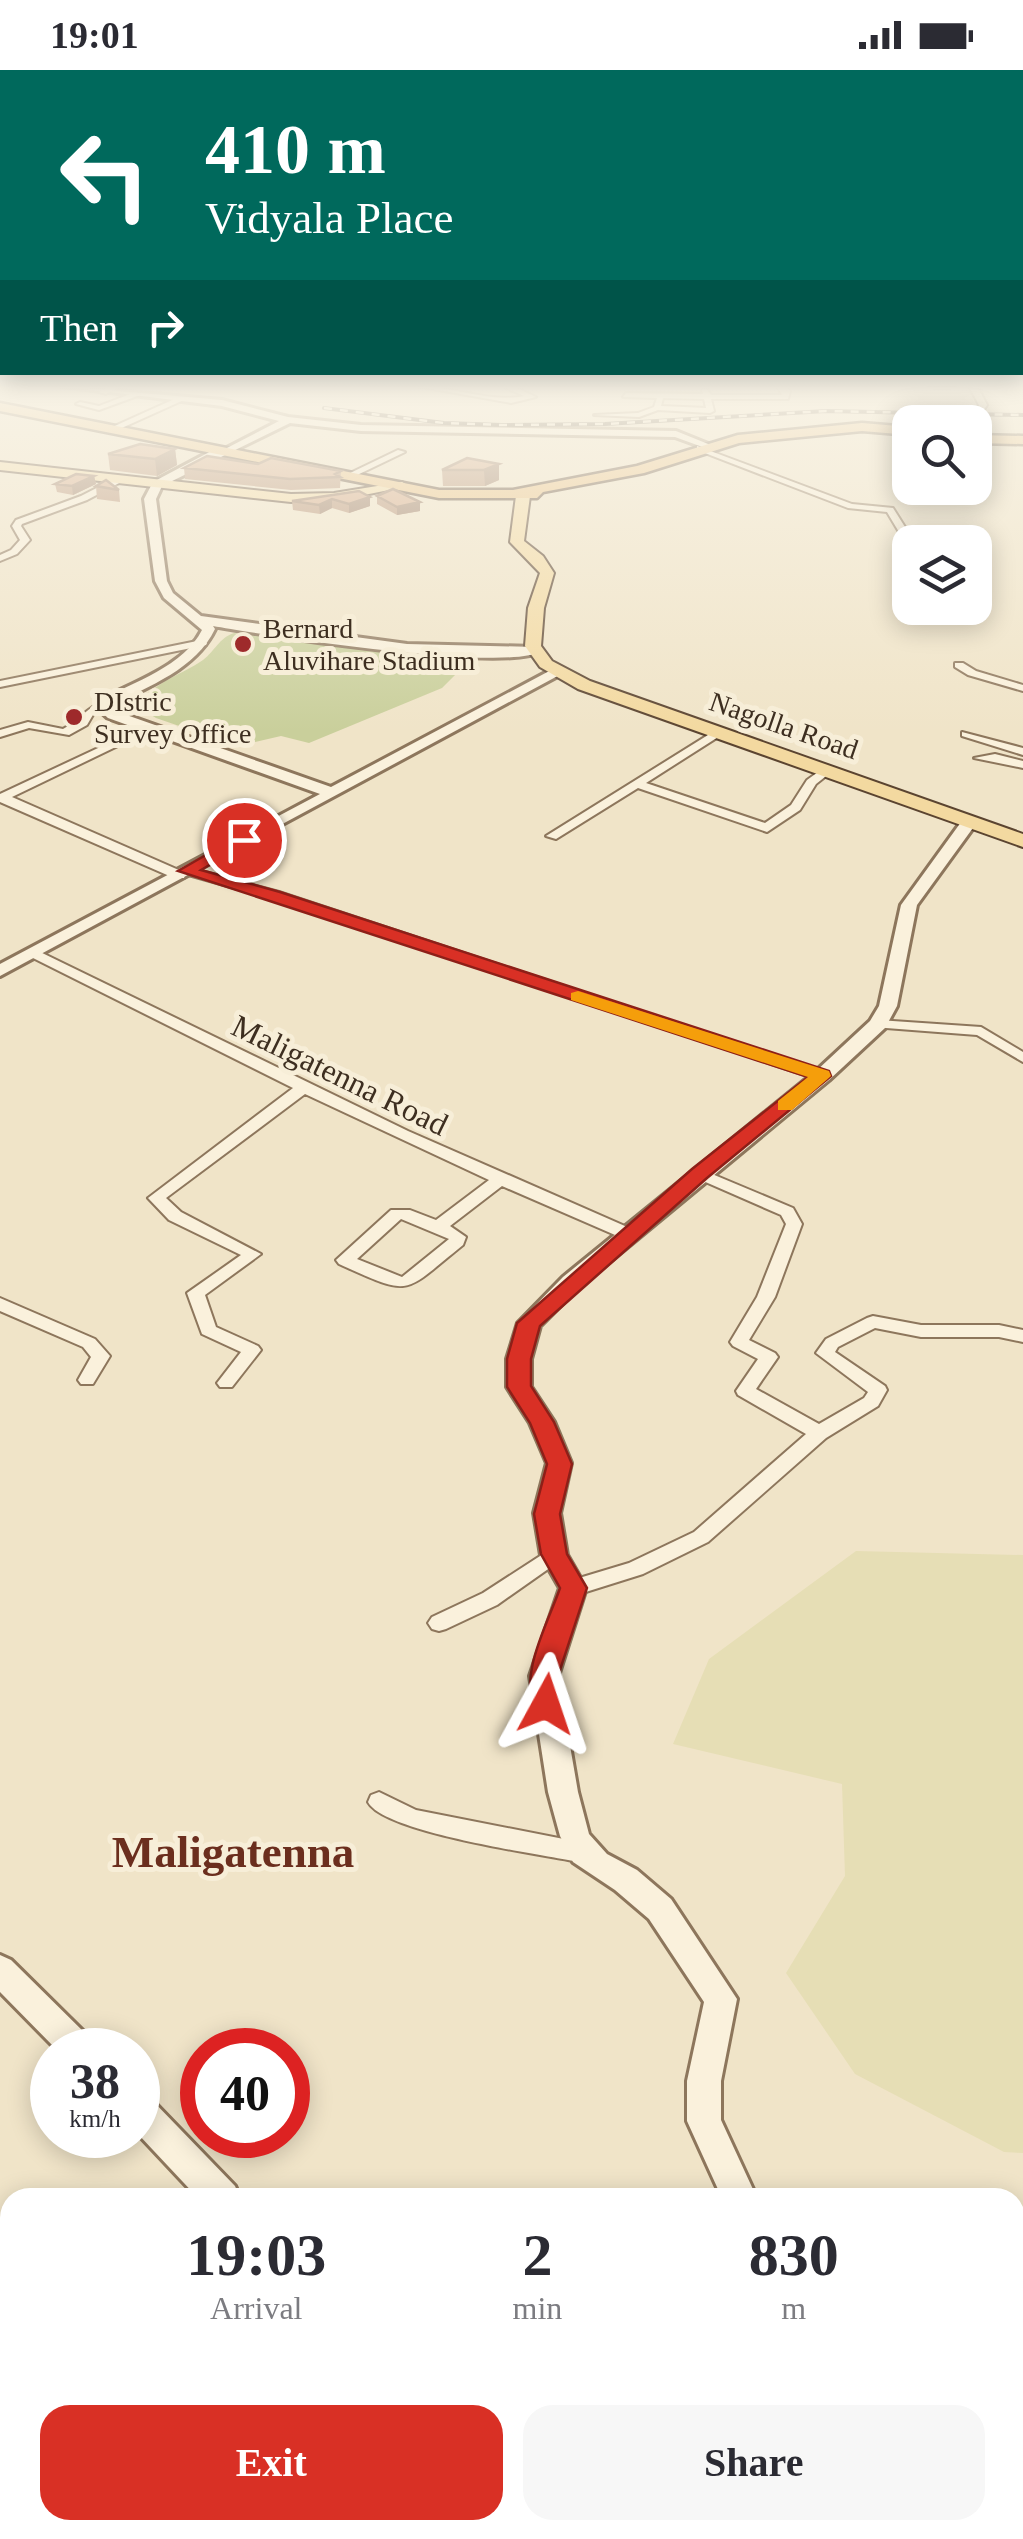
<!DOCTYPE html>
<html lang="en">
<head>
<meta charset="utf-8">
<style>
	body { margin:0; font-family:"Times New Roman",serif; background:#f7f7f7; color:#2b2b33; height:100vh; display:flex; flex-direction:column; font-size:38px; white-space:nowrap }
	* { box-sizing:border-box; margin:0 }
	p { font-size:32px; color:#7c7c81 }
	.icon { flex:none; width:55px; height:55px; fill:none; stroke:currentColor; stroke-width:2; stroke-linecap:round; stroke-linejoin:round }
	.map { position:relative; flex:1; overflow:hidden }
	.panel { position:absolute; left:0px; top:2118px; width:1025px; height:352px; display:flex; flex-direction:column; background:#fff; border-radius:30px 30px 0 0; box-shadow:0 5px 25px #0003 }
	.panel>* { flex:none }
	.top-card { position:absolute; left:0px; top:0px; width:1025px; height:305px; box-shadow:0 5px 25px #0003; background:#00695c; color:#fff; overflow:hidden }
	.buttons { position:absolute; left:892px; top:335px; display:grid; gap:20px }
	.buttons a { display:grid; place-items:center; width:100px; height:100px; border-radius:20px; background:#fff; box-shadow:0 5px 25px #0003; font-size:50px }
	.speed { position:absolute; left:30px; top:1958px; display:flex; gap:20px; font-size:50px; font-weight:700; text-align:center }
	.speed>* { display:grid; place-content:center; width:130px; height:130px; border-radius:50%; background:#fff; box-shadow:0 5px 25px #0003; line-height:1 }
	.speed small { font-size:25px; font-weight:400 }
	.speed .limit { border:15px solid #d22; background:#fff; color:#111 }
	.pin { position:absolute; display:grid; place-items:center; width:85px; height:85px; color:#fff; margin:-42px; border:5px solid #fff; border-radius:50%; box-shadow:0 2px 10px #0007 }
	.me { position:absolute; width:110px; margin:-55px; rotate:5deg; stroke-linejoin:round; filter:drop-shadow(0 0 8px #0008) }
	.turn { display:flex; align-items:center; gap:35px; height:210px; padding:0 40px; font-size:45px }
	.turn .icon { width:130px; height:130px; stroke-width:2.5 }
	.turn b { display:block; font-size:70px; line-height:85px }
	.then { display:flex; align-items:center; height:95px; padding:0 40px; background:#0003; gap:20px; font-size:38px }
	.eta { display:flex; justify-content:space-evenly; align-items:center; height:170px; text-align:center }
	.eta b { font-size:60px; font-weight:700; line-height:70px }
	.button { display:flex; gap:20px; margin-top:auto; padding:20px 40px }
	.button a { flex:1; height:115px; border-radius:30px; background:#d93025; color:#fff; font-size:40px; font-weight:700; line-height:115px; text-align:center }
	.button a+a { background:#f7f7f7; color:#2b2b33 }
	.status { display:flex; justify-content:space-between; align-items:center; height:70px; padding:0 50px; background:#fff; direction:ltr }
	.status svg { height:28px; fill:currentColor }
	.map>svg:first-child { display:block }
	.farmland { fill:#e6deb5 }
	.green { fill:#c9cf9b }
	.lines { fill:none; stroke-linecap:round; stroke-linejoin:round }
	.minor-casing { stroke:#8d765c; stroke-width:4 }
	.tertiary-casing { stroke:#8d765c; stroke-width:6 }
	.primary-casing { stroke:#5b4430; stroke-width:4 }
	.trunk-casing { stroke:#5b4430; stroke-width:5 }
	.minor { fill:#faf1dc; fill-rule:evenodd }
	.tertiary { fill:#faf1dc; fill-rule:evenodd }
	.primary { fill:#f3d9a0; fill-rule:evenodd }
	.trunk { fill:#eabe7c; fill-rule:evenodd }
	.rail-casing { stroke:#3d2e20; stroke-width:4 }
	.rail { stroke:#f7eed8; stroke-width:2.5; stroke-dasharray:8; stroke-linecap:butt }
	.wall { fill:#b2896c }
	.shaded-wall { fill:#916f58 }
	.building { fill:#cf9f7d; stroke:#916f58; stroke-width:2.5 }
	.route { fill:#d93025; stroke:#8d1f18; stroke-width:2.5 }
	.slow { fill:#f59e0b }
	.poi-dot { fill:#9e2a2b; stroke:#f7eed8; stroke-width:4 }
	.labels { text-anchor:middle; stroke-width:10; stroke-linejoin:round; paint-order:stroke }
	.far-poi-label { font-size:28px; fill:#3d2e20; stroke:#f7eed8; text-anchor:start }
	.far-street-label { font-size:28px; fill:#3d2e20; stroke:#f7eed8 }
	.street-label { font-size:32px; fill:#3d2e20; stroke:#f7eed8 }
	.near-quarter-label { font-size:45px; font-weight:bold; fill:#6b2e1e; stroke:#f7eed8 }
</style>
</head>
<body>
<div class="status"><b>19:01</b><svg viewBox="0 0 49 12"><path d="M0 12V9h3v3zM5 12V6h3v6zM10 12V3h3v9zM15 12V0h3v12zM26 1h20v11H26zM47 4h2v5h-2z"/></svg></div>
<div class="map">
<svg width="1023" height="2469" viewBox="0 0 1023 2469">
	<rect width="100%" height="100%" fill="#f0e4c8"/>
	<path class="farmland" d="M856,1481L1023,1485V2083L1004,2082L855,2004L786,1903L845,1806L842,1714L673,1674L709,1589Z"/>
	<path class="green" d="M234,563L431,585L451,592L456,604L442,618L309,673L281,666L237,676L156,648L143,640L141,631C157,611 183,604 203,590C215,581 219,568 234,563Z"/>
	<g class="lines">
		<defs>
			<path id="minor" d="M111,316H121L106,324L99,322Z
				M416,316C452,316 489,333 524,326L502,316H512L536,327L511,333Z
				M777,316H785L790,321L788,329H711L714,341L710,343L658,340L639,347L594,345L638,343L654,337L657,328L623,327L626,323L703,324L702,320L706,318L711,325H782ZM663,328L704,329L706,338L661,336Z
				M969,316H977L987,335L975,354L970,352L979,335Z
				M133,323L140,325L99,340L76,334L80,332L99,336Z
				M179,327L186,329L115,361L108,359Z
				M697,376L852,434L893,438L910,465L902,467L887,442L848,438L697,380Z
				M398,380L405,382L353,407L346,405Z
				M120,406L123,411L87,430L22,454L21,456L30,470L17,484L0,491V485L11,480L20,470L12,456L16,450L81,426Z
				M202,570L207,573L206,575L0,617V611Z
				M955,593H963L976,601L1023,615V621L968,605L955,597Z
				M105,630L109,631V635L94,643L87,655L69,665L29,658L0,667V660L28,652L63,659C80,650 87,637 105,630Z
				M145,656L155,658L12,727L181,801L187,797L279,822L827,1003L829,1006L822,1010L817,1009L269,828L185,804L184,808H174L0,732V724Z
				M716,660L726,662L646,713L765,753L791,735L807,710L825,697L835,699L816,714L800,740L767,762L638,718L556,769L546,766Z
				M962,662L1023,678V685L962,666Z
				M995,684L1023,691V698L974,688Z
				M34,879L408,1061L634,1160L636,1164L634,1168H622L502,1116L450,1156L466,1167L463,1175C401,1225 413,1227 339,1194L336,1190L391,1140H410L436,1150L489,1110L305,1024L166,1128L181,1142L261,1184L205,1225L216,1257L258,1276L261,1280L232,1317H220L217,1313L241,1282L202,1264L187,1223L241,1185L169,1150L148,1128L293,1018L29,886V880ZM401,1149L449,1169L402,1207L357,1189Z
				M878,950L981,957L1023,982V992L977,965L873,957L871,954Z
				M700,1099L793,1138L802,1154L775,1227L749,1270L775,1283L778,1287L756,1319L819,1354L864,1328L868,1322L816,1283L826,1269L867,1248L873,1246L921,1255H999L1023,1260V1272L999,1267H921L875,1258L838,1277L835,1282L885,1316L887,1320L878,1336L826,1368L708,1472L643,1504L573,1526L566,1524L563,1518L566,1512L629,1493L694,1462L806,1364L738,1325L736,1321L758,1289L733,1276L730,1272L757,1227L786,1154L781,1145L694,1107L692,1104L694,1101Z
				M0,1228L95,1269L110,1286L93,1314H81L78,1310L91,1287L83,1277L0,1241Z
				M554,1477L561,1480L564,1485L561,1490L497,1535L446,1559L439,1561L432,1559L428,1553L432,1547L483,1523Z
				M379,1722L416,1740L584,1773L592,1776L596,1783L592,1790L584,1793C545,1785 384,1763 368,1732L371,1725Z
				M581,2460H613L609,2469H577Z"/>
			<path id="tertiary" d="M61,316L222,330L288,347L361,355L676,361L713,376L708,379L675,367L361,361L290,353L162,416L156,429L167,511L173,523L201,546L407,574L535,577L542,581C506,603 265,565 213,556L215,559C196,599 149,616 112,635L118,642L331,717L553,599L565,602L0,906V894L320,724L108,648L98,639L100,630C134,612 184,596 202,560L164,528L155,511L144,429L153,412L217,378L225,379L279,351L222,336Z
				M964,748L978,751L917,835L897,936L885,958L829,1010L579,1217L540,1256L531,1289V1317L554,1352L571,1393L560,1443L567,1485L586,1518L558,1606L578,1722L589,1764L607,1784L637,1800L671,1829L737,1929L721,2011V2050L757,2128H722L687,2051V2011L704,1932L649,1849L615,1820L573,1792L560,1766L548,1722L530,1606L560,1518L541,1485L534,1443L547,1393L530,1353L507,1317V1289L518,1253L563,1207L815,1002L870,951L879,936L901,835Z
				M0,1885L11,1890L91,1969L96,1980H57L0,1922Z
				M138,2024L150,2028L235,2116L240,2128H198L138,2064Z
				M1015,2335L1023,2338V2378L1015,2375Z
				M539,2460H590L594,2469H543Z"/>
			<path id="primary" d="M0,392L291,424L334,423L402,412L409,416L334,431L291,432L0,400Z
				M523,422L530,426L524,471L543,486L554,503L544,538L541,576L552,591L590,611L1023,764V777L578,619L540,597L525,576L528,538L540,503L510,472L516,426Z"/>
			<path id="trunk" d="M0,333L439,420H513L637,396L738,365L862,353L910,357V365L862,361L739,373L644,403L543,422L537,428H439L0,341Z
				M975,365L1023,366V374L975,373Z"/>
		</defs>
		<use href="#minor" class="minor-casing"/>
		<use href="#tertiary" class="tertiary-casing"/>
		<use href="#primary" class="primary-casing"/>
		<use href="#trunk" class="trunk-casing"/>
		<use href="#minor" class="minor"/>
		<use href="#tertiary" class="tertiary"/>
		<use href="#primary" class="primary"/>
		<use href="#trunk" class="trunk"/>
		<defs>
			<path id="rail" d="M324,338L444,353L502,355L605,354L826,341L1023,345"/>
		</defs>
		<use href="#rail" class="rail-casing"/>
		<use href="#rail" class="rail"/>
	</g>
	<path class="wall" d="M175,379L177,395L157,406L110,400L108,384Z
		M258,394L341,401L340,418L291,420L185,409L184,398Z
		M499,394V410L485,416H443L442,400Z
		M94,406L96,414L73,425L57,422L55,414Z
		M96,416L119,420L120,432L97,429Z
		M359,421L370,436L349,443L332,438L320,444L293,440L292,431Z
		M377,426L420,432V441L397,445L377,434Z"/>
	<path class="shaded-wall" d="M175,379L177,395L157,406L155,389Z
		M499,394V410L485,416L484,400Z
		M94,406L96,414L73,425L72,416Z
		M370,427V436L349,443V434Z
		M332,429V438L320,444L319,435Z
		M420,432V441L397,445V437Z"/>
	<path class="building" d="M140,374L175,379L155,389L108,384Z
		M207,386L258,394L271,388L341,401L335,404L340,407L290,409L184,398Z
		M467,388L499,394L484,400H442Z
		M76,404L94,406L72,416L55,414Z
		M106,410L119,420L96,416Z
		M393,419L420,432L397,437L377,426Z
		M359,421L370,427L349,434L332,429L319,435L292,431Z"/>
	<linearGradient id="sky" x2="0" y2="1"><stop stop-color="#8fbad6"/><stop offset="0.48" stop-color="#f8f3e6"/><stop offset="1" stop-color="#f8f3e6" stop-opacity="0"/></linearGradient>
	<rect width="1023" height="662" fill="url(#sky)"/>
	<path class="route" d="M239,766L252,770L201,800L280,822L829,1001L831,1006L707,1108L540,1256L531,1289V1316L554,1352L572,1394L560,1444L567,1484L587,1518L558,1606L560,1634L556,1642L546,1646L536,1642C517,1607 548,1553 560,1518L541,1484L534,1444L547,1394L530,1353L507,1317V1289L517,1253L692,1099L808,1007L178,801Z"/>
	<path class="slow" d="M578,921L829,1001L831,1006L792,1040H778V1031L808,1007L571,930V923Z"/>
	<g class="poi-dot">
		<circle cx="243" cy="574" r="10"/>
		<circle cx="74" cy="647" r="10"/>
	</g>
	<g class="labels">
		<g class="far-poi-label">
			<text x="263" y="568">Bernard<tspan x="263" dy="32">Aluvihare Stadium</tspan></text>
			<text x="94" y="641">DIstric<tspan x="94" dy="32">Survey Office</tspan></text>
		</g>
		<g class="far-street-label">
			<text transform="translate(784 655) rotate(19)" y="10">Nagolla Road</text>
		</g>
		<g class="street-label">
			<text transform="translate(340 1005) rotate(26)" y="11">Maligatenna Road</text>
		</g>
		<g class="near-quarter-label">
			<text x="233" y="1797">Maligatenna</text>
		</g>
	</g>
</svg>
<div class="buttons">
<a><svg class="icon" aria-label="search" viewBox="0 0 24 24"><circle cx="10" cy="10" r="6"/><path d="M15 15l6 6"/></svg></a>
<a><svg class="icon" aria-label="layers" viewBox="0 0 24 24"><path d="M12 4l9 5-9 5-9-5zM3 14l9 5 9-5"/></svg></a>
</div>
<div class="speed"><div>38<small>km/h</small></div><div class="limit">40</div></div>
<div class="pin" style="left:244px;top:770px;background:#d93025"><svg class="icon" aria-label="arrive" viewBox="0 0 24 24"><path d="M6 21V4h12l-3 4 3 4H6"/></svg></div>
<svg class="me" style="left:546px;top:1634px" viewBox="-20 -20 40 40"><path d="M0-17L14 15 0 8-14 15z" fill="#d93025" stroke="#fff" stroke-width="4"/></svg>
<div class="top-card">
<div class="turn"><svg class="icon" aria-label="left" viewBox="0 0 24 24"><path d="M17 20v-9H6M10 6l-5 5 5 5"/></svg><div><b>410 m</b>Vidyala Place</div></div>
<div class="then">Then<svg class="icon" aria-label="right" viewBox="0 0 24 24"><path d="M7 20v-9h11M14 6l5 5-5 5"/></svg></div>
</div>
<section class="panel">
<div class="eta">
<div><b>19:03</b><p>Arrival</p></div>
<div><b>2</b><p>min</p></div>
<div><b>830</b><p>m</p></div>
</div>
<div class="button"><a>Exit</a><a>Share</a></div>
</section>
</div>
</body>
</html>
